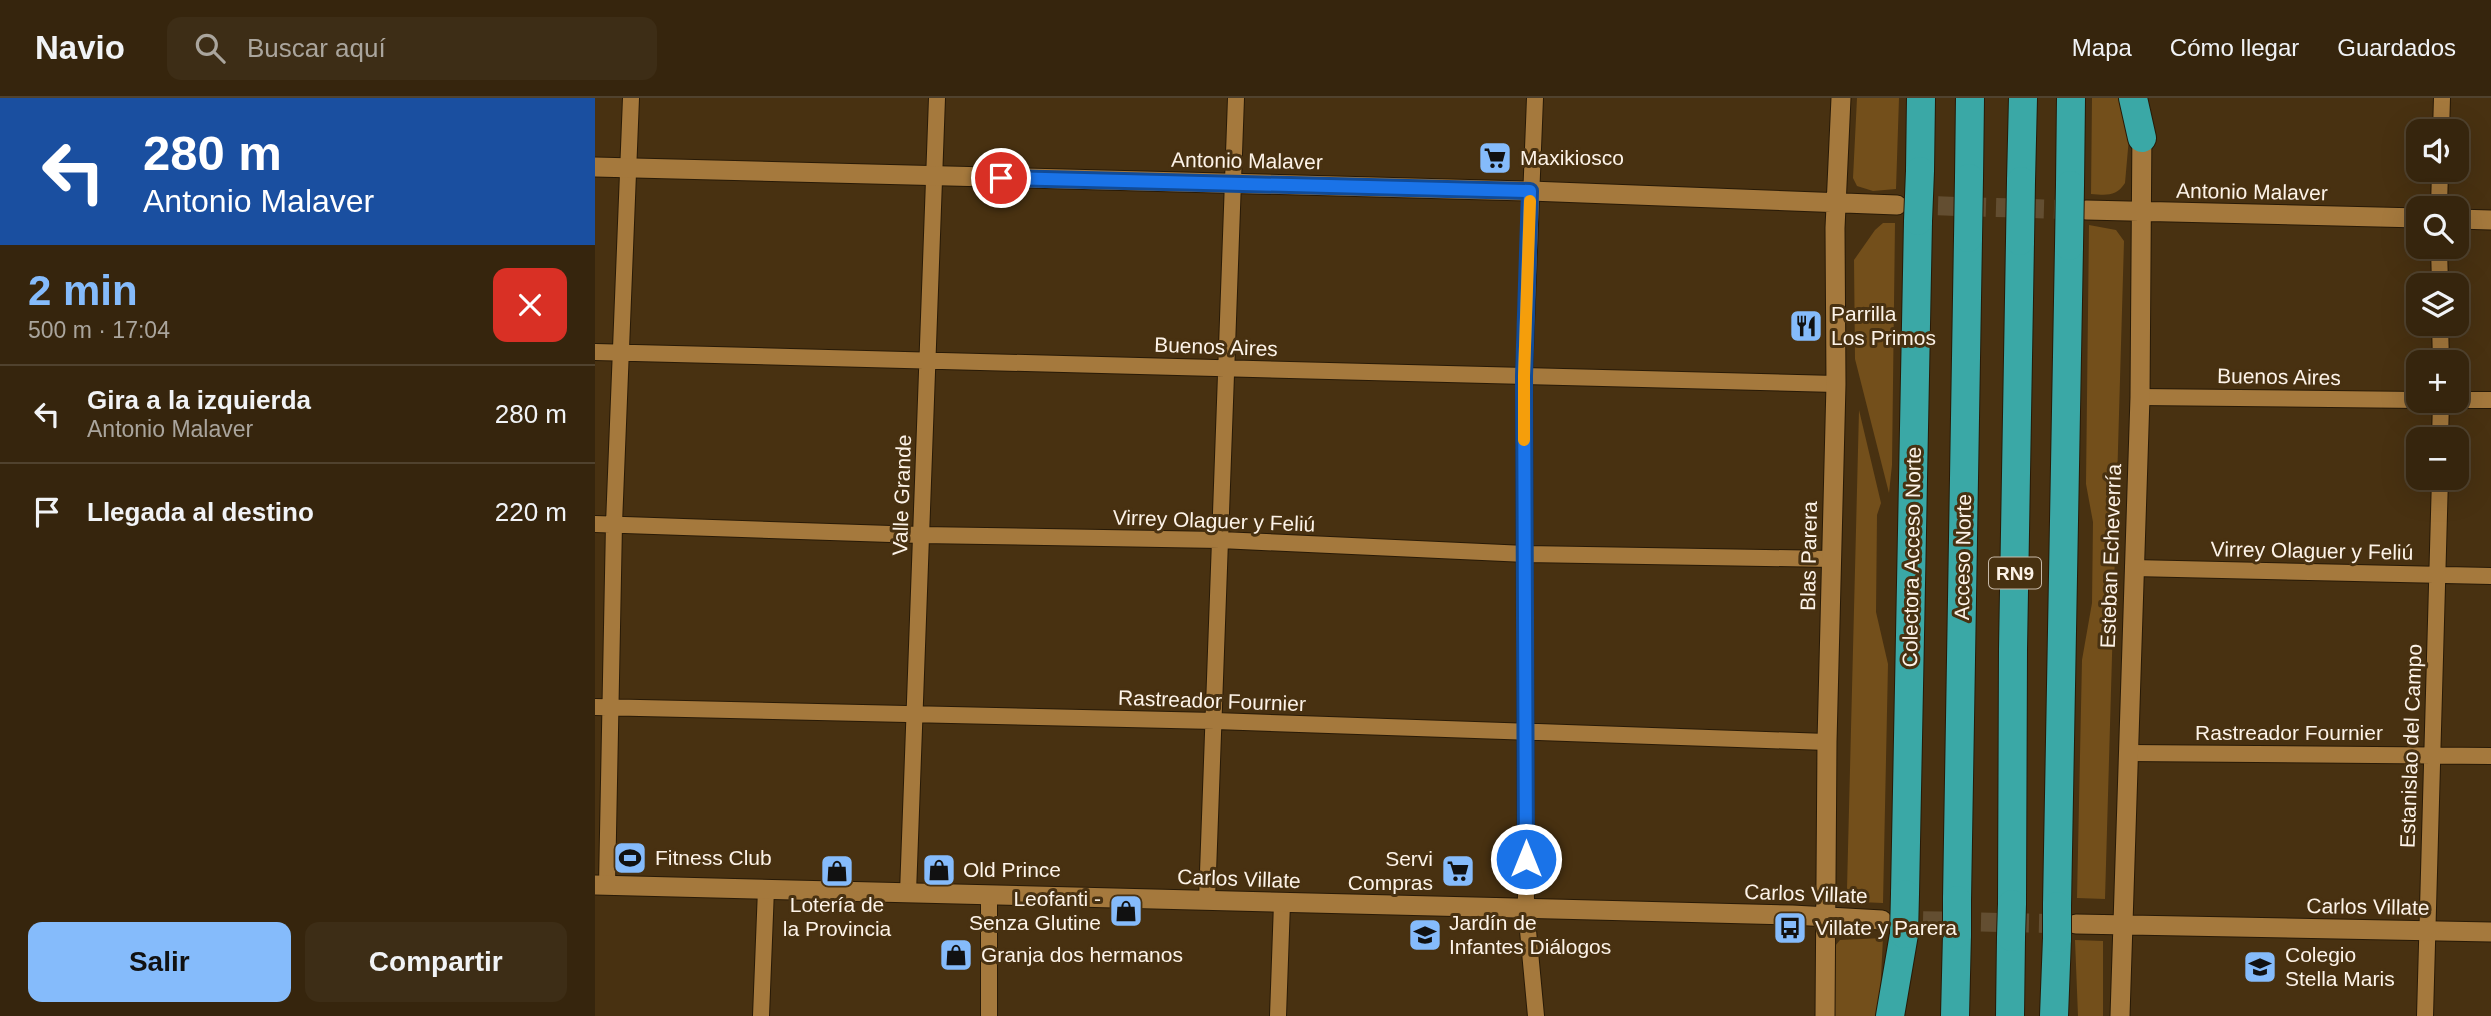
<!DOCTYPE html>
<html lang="es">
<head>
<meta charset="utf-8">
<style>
	body { margin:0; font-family:Helvetica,sans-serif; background:#3d2d16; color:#f1f3f6; height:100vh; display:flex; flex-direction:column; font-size:26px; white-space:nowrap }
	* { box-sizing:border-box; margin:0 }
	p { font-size:23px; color:#aaa59d }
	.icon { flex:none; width:38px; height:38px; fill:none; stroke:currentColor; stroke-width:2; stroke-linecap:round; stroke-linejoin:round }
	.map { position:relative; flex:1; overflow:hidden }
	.details { display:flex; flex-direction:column; background:#36250d; width:595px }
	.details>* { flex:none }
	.hud { background:#1a4fa0; color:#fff; overflow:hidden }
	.tools { position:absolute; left:1811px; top:21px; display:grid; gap:14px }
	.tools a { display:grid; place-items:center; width:63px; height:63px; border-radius:14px; background:#36250d; box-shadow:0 7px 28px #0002,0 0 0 2px #50422e; font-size:35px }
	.pin { position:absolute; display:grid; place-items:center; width:60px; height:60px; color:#fff; margin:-30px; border:4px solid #fff; border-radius:50%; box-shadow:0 2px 7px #0007 }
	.me { position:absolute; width:77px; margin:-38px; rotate:0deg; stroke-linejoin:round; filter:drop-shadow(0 0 5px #0008) }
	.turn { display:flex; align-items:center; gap:24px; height:147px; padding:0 28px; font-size:32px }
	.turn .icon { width:91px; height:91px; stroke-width:2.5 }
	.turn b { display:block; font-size:49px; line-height:60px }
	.round { display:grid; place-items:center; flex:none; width:74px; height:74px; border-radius:14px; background:#3d2d16 }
	.head { display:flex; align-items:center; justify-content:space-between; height:119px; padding:0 28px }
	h1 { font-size:42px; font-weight:700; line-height:52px; color:#85bbfb }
	.cta { display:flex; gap:14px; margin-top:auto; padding:14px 28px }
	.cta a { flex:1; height:80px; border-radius:14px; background:#85bbfb; color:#111; font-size:28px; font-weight:700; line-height:80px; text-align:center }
	.cta a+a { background:#3d2d16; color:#f1f3f6 }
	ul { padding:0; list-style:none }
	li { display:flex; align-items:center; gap:21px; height:98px; padding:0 28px; border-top:2px solid #50422e }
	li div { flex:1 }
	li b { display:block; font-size:26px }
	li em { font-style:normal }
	header { display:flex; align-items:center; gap:42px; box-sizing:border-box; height:98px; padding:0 35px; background:#36250d; border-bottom:2px solid #50422e }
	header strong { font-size:33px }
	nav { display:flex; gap:38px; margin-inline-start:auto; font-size:24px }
	.search { width:490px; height:63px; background:#3d2d16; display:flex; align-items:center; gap:18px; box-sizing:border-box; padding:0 24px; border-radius:14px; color:#aaa59d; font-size:26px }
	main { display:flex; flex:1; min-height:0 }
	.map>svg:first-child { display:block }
	.green { fill:#734f1b }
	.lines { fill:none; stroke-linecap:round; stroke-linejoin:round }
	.tertiary-tunnel { stroke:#634e31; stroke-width:19; stroke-dasharray:19 10; stroke-linecap:butt }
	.minor-casing { stroke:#281a07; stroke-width:18 }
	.tertiary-casing { stroke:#281a07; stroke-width:21 }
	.motorway-casing { stroke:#281a07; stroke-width:30 }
	.minor { stroke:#a5793d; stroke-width:16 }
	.tertiary { stroke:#a5793d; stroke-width:19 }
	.motorway { stroke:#3aa8a6; stroke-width:28 }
	.motorway-bridge-casing { stroke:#281a07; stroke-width:30; stroke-linecap:butt }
	.motorway-bridge { stroke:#3aa8a6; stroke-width:28 }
	.route-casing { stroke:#114b97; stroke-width:18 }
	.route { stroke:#1a73e8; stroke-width:12 }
	.slow { stroke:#f59e0b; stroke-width:12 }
	.labels { text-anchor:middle; stroke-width:6; stroke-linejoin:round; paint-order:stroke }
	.shield { fill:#483111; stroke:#c7b9a8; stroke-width:2 }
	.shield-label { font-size:19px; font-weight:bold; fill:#fdf3e8 }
	.poi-label { font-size:21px; fill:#fdf3e8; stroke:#483111; text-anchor:start }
	.street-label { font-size:21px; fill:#fdf3e8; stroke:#483111 }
</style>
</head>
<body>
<header>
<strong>Navio</strong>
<div class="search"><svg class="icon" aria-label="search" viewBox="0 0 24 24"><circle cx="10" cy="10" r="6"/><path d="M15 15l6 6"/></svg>Buscar aquí</div>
<nav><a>Mapa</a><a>Cómo llegar</a><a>Guardados</a></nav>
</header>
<main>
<section class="details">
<div class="hud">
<div class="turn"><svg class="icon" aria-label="left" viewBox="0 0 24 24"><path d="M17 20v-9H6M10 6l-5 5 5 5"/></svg><div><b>280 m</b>Antonio Malaver</div></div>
</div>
<div class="head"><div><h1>2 min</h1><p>500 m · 17:04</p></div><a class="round" style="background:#d93025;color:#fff"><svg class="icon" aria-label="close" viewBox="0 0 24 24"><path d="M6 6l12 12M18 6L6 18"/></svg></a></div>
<ul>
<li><svg class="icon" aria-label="left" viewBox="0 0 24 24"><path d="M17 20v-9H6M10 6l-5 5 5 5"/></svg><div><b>Gira a la izquierda</b><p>Antonio Malaver</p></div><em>280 m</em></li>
<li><svg class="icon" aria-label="arrive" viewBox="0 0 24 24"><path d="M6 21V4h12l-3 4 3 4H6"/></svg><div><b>Llegada al destino</b></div><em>220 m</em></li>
</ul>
<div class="cta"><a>Salir</a><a>Compartir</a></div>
</section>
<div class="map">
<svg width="1896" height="918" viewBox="0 0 1896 918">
	<rect width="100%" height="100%" fill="#483111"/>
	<path class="green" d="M1262,0H1304L1301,91L1278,93L1262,88L1258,80Z
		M1497,0H1531L1535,28L1530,85C1521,99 1511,97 1496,96Z
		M1288,125H1300L1297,367L1294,395L1260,261L1259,162L1280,132Z
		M1494,127L1521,132L1529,143L1510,801L1482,800L1487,562L1497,505L1498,424L1491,386Z
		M1264,312L1286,405L1282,417L1281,514L1293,566L1288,805L1265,804L1252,791Z
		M1288,840L1284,918H1240V848L1245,842Z
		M1480,842L1508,843V918H1483Z"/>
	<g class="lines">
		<path class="tertiary-tunnel" d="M1314,107L1487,112
			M1299,822L1472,826"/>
		<defs>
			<path id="minor" d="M940,0L929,278L931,811L941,918
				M1846,33L1847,0
				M1844,110L1845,72
				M1844,149L1845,187
				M1845,226L1846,264
				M0,254L1241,286
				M1545,299L1824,302
				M1862,302H1896
				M1845,341L1846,303
				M0,426L326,437L625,442L931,456L1237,461
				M1538,470L1896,478
				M0,609L620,623L1232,644
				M1533,655L1896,658
				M12,787L19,426L36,0
				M313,795L342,0
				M612,802L641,0
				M166,918L171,791
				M394,918V797
				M683,918L687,805
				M1830,918L1845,380"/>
			<path id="tertiary" d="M0,69L935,93L1302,107
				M1491,112L1824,120
				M1862,121L1896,122
				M0,787L1197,817L1287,822
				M1481,826L1896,834
				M1230,918L1232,644L1241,286L1240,130L1246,0
				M1525,918L1545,299L1547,27"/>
			<path id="motorway" d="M1538,0L1547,40
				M1325,73L1326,0
				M1374,80L1375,0
				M1426,83L1428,0
				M1475,87L1476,0
				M1310,796L1323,123
				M1362,802L1373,140
				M1417,806L1418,551L1425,143
				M1462,808L1474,148
				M1295,918L1309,836
				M1360,918L1362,836
				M1415,918L1416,839
				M1459,918L1462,840"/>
		</defs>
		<use href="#minor" class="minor-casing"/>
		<use href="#tertiary" class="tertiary-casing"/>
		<use href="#motorway" class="motorway-casing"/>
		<use href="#minor" class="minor"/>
		<use href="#tertiary" class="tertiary"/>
		<use href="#motorway" class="motorway"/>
		<defs>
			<path id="motorway-bridge" d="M1323,123L1325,73
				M1373,140L1374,80
				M1425,143L1426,83
				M1474,148L1475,87
				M1309,836L1310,796
				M1362,836V802
				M1416,839L1417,806
				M1462,840V808"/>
		</defs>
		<use href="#motorway-bridge" class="motorway-bridge-casing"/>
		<use href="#motorway-bridge" class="motorway-bridge"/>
	</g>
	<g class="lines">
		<defs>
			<path id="route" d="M406,80L935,93L929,278L931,761"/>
		</defs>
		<use href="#route" class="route-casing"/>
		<use href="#route" class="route"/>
		<path class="slow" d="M929,342V278L935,103"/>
	</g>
	<defs>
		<symbol id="supermarket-square" viewBox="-11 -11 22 22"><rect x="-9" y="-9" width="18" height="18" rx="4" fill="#85bbfb" stroke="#483111"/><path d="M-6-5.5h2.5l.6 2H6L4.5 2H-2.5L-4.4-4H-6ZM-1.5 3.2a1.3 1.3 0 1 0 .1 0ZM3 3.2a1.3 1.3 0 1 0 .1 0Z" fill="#111"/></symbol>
		<symbol id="restaurant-square" viewBox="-11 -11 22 22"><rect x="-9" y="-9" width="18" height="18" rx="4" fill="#85bbfb" stroke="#483111"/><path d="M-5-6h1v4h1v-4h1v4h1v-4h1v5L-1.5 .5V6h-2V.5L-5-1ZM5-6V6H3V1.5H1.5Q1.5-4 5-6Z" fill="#111"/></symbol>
		<symbol id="stadium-square" viewBox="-11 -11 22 22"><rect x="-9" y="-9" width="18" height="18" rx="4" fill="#85bbfb" stroke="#483111"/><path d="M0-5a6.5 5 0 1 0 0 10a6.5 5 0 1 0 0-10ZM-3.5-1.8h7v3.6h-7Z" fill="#111"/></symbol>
		<symbol id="shop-square" viewBox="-11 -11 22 22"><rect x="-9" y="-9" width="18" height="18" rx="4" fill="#85bbfb" stroke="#483111"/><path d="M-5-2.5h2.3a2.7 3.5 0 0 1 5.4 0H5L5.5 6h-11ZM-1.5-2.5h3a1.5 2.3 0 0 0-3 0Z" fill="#111"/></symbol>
		<symbol id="bus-square" viewBox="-11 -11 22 22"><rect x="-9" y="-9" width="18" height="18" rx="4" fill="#85bbfb" stroke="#483111"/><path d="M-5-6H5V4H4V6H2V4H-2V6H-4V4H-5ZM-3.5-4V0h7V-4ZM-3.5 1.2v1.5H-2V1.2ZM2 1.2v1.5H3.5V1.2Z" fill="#111"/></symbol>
		<symbol id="school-square" viewBox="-11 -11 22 22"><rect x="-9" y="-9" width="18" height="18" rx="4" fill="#85bbfb" stroke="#483111"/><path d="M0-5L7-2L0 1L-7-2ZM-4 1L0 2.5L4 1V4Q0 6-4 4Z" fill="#111"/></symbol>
	</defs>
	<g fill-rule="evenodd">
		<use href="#supermarket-square" x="881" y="41" width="38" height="38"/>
		<use href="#restaurant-square" x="1192" y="209" width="38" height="38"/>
		<use href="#stadium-square" x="16" y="741" width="38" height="38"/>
		<use href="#shop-square" x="325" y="753" width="38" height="38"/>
		<use href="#shop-square" x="223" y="754" width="38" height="38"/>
		<use href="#supermarket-square" x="844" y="754" width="38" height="38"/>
		<use href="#shop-square" x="512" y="794" width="38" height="38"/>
		<use href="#bus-square" x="1176" y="811" width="38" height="38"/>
		<use href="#school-square" x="811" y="818" width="38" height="38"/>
		<use href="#shop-square" x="342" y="838" width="38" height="38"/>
		<use href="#school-square" x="1646" y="850" width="38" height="38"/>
	</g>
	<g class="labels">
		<rect class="shield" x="1394" y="459.5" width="52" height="31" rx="5"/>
		<g class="shield-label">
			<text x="1420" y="482">RN9</text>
		</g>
		<g class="poi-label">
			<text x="925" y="67">Maxikiosco</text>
			<text x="1236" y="223">Parrilla<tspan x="1236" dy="24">Los Primos</tspan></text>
			<text x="60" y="767">Fitness Club</text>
			<text x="838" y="768" text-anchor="end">Servi<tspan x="838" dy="24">Compras</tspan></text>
			<text x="368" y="779">Old Prince</text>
			<text x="506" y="808" text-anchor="end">Leofanti -<tspan x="506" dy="24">Senza Glutine</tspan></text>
			<text x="242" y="814" text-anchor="middle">Lotería de<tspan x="242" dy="24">la Provincia</tspan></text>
			<text x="854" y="832">Jardín de<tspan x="854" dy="24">Infantes Diálogos</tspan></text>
			<text x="1220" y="837">Villate y Parera</text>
			<text x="386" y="864">Granja dos hermanos</text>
			<text x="1690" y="864">Colegio<tspan x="1690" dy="24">Stella Maris</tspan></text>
		</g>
		<g class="street-label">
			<text transform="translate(652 63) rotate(1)" y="7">Antonio Malaver</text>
			<text transform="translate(1657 94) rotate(1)" y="7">Antonio Malaver</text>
			<text transform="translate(621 249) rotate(2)" y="7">Buenos Aires</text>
			<text transform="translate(1684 279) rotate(1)" y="7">Buenos Aires</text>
			<text transform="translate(307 397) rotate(-88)" y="7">Valle Grande</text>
			<text transform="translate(619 423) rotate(2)" y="7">Virrey Olaguer y Feliú</text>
			<text transform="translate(1717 453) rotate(1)" y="7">Virrey Olaguer y Feliú</text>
			<text transform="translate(1214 458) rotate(-89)" y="7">Blas Parera</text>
			<text transform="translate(1516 458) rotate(-88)" y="7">Esteban Echeverría</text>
			<text transform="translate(1317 459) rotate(-89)" y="7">Colectora Acceso Norte</text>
			<text transform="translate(1368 459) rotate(-89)" y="7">Acceso Norte</text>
			<text transform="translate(617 603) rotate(2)" y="7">Rastreador Fournier</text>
			<text x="1694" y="642">Rastreador Fournier</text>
			<text transform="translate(1816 648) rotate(-88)" y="7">Estanislao del Campo</text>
			<text transform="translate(644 781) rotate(2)" y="7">Carlos Villate</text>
			<text transform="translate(1211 796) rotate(2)" y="7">Carlos Villate</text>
			<text transform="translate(1773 809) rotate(1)" y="7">Carlos Villate</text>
		</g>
	</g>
</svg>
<div class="tools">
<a><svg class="icon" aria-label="sound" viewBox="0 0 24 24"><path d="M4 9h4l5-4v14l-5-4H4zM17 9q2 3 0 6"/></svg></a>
<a><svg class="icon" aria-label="search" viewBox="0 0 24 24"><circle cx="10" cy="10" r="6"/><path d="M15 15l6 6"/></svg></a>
<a><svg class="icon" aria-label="layers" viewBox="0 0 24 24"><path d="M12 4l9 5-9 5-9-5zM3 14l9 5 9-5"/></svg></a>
<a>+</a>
<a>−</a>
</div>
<div class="pin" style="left:406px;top:80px;background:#d93025"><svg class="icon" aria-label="arrive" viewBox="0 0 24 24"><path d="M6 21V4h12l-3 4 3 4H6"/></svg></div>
<svg class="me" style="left:931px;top:761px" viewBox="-20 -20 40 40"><circle r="17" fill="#1a73e8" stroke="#fff" stroke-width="3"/><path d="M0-11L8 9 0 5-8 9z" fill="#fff"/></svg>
</div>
</main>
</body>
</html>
